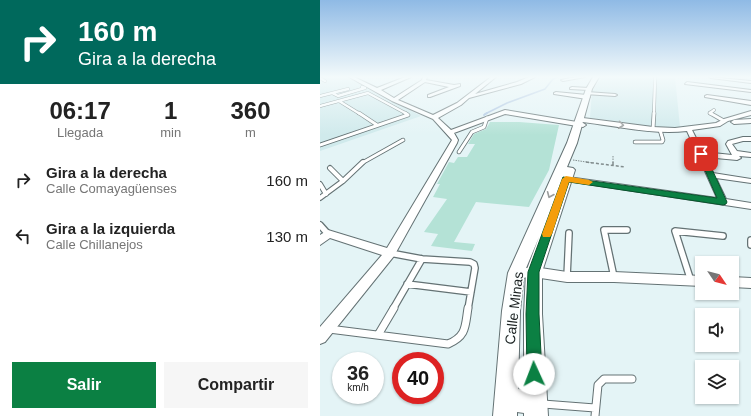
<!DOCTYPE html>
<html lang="es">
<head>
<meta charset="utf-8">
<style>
	body { margin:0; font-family:Helvetica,sans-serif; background:#f6f6f6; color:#222; height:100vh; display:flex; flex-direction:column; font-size:15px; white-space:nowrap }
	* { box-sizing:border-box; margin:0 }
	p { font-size:13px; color:#767676 }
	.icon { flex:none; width:22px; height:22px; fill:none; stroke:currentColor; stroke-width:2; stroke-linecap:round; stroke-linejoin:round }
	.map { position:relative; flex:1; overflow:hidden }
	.side { display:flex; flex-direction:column; background:#fff; width:320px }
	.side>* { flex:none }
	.hud { background:#00695c; color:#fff; overflow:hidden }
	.needle { width:26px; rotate:125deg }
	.tools { position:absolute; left:375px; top:256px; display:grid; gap:8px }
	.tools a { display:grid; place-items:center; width:44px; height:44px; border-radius:0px; background:#fff; box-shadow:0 1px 3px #0004; font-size:20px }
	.speed { position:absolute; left:12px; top:352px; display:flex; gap:8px; font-size:20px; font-weight:700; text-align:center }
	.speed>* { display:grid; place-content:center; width:52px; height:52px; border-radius:50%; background:#fff; box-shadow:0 1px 3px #0004; line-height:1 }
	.speed small { font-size:10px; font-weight:400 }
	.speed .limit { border:6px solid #d22; background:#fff; color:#111 }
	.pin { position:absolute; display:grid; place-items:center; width:34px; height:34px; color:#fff; margin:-17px; border-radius:8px; box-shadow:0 2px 6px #0006 }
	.me { position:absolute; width:44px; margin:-22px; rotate:358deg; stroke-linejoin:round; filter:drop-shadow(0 0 3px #0008) }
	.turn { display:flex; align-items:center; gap:14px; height:84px; padding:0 12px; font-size:18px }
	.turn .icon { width:52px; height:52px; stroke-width:2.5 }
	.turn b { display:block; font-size:28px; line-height:34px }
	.eta { display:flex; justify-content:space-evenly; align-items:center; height:68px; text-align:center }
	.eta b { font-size:24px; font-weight:800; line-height:28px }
	.cta { display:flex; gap:8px; margin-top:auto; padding:8px 12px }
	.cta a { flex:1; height:46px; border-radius:0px; background:#0b8043; color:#fff; font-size:16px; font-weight:800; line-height:46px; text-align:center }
	.cta a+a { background:#f6f6f6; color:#222 }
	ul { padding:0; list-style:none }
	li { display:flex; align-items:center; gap:12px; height:56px; padding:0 12px }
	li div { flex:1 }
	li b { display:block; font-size:15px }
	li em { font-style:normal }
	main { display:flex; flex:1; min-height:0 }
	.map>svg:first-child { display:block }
	.built { fill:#d0eaec }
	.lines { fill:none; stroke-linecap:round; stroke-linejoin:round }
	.stream-far1 { stroke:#abc4e1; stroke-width:1.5 }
	.stream { stroke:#abc4e1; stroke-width:2 }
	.building { fill:#b4e2d6 }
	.lane-far4-casing { stroke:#647274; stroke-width:3.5 }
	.lane-far3-casing { stroke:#647274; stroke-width:4.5 }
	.lane-far2-casing { stroke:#647274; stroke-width:6 }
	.lane-far1-casing { stroke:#647274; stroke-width:8 }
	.lane-casing { stroke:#647274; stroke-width:9 }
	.street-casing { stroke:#647274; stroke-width:2 }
	.secondary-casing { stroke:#647274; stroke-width:2 }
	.path-far1 { stroke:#828d8e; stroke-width:1; stroke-dasharray:1.5 1; stroke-linecap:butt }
	.path { stroke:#828d8e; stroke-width:1.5; stroke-dasharray:3 2; stroke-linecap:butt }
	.lane-far4 { stroke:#fff; stroke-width:2.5 }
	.lane-far3 { stroke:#fff; stroke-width:3 }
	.lane-far2 { stroke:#fff; stroke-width:4 }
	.lane-far1 { stroke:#fff; stroke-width:5.5 }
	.lane { stroke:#fff; stroke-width:7 }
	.street { fill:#fff; fill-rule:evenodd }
	.secondary { fill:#fff; fill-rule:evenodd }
	.oneway { stroke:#999c9c }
	.route { fill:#0b8043; stroke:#07532c }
	.slow { fill:#f59e0b }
	.labels { text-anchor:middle; stroke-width:3.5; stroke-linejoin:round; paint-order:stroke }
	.near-street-label { font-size:14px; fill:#1d2323; stroke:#fcffff }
</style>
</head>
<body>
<main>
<section class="side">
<div class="hud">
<div class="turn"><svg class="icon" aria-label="right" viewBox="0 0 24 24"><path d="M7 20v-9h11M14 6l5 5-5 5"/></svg><div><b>160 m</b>Gira a la derecha</div></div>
</div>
<div class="eta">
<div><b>06:17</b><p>Llegada</p></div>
<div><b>1</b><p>min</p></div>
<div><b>360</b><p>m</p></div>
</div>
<ul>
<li><svg class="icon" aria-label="right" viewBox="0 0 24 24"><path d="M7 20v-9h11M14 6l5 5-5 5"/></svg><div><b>Gira a la derecha</b><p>Calle Comayagüenses</p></div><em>160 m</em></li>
<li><svg class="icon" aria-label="left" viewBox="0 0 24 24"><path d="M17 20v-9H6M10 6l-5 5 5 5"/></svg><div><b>Gira a la izquierda</b><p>Calle Chillanejos</p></div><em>130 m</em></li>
</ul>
<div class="cta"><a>Salir</a><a>Compartir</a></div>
</section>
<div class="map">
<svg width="431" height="416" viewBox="0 0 431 416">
	<rect width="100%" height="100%" fill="#e4f4f6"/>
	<path class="built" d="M0,77H27L101,116L0,151Z
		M282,77H355L360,127H334L270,118L272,91Z"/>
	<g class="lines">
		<path class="stream-far1" d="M165,114L187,103L225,89L233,79L238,77"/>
		<path class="stream" d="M164,115L167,113"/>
	</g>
	<path class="building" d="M170,122H199L239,125L229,170L209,207L156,202L134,242L155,244L152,251L111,246L118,234L104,232L127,199L113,197L120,184H117L129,162L134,163L138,157H147L155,144H148L154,134L166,129Z"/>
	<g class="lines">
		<defs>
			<path id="lane-far4" d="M0,78L5,81
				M12,93L18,96L45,88L42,87
				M0,96L28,89
				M19,101L40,114
				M0,106L48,93L87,114
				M334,114L335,77
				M391,114L390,113L394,110"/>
			<path id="lane-far3" d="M39,113L57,125
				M390,113L404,121
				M333,129L334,113
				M315,142H342L343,140L340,130
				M0,145L88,115L85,113
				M139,152L152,132L164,127L167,118
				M42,163L83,140"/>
			<path id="lane-far2" d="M10,168L23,181
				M0,184L6,194
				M0,198L23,181L43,162"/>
			<path id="lane-far1" d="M0,225L8,234
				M431,240V245
				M70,253L102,259L150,262L154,264L155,268L148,309
				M247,277L249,233
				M294,277L284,230H307
				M371,281L355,231L403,236
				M87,284L151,292
				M73,309L102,259"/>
			<path id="lane" d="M9,329L128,344C147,336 145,326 148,308
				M58,335L74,308
				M223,404L275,408
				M275,416L278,385L284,379H312"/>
			<path id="street" d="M29,77H34L57,88L85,77H91L61,90L74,98L102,80L103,77H107L106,80L134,85L140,84V86L110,97H108V95L129,87L105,82L78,100L113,115L137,103L171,77H176L155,94L197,82L209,77H215L201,84L149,98L141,105L118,118L131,130L185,110L263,123L266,125L263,127L185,114L134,133L138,140L137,143L74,256L5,342L0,344V327L62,255L10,238L0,245V235L8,230L67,248L132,140L113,119L72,101Z
				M255,77H265L243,81L241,80Z
				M389,77L431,81V83L391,78Z
				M367,82L431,90V92L365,84Z
				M252,87L269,88L271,89L269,90L250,89V88Z
				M236,92L267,95L270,97L267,99L234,94V93Z
				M267,92L295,94L297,95L295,96L265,94V92Z
				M387,95L431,101V105L385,97V96Z
				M431,111V115L408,121L400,126L372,130L383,152L412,155L406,144L408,141L423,137H431V141H423L412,144L417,151L431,153V157L419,156L421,158L417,160L385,157L393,173L431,179V183L396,178L406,199L431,203V209L241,180L237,178L241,176L397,198L367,131C333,135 297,126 263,122L260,120L263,118L333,127L355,128L396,123L404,119Z
				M431,119V123L414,124L411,122L414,120Z
				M214,267L247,272H294L382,276V286L294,282H247L214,277L196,278L192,276L190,273L192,270Z
				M412,277L431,278V288L412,287Z"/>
			<path id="secondary" d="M273,77H279L272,89L257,143L247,167L253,168L255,170L222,272V314L228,416H204V413L197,412V416H173L182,311L188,273L247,143L266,89ZM219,237L206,272L204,314V390L198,389L200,311L204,273Z"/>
		</defs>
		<use href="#lane-far4" class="lane-far4-casing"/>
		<use href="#lane-far3" class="lane-far3-casing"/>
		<use href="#lane-far2" class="lane-far2-casing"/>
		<use href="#lane-far1" class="lane-far1-casing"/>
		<use href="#lane" class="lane-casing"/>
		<use href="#street" class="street-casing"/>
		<use href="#secondary" class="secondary-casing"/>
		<path class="path-far1" d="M293,156V163
			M253,160L273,163"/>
		<path class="path" d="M266,162L305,167
			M293,162V166"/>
		<use href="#lane-far4" class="lane-far4"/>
		<use href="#lane-far3" class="lane-far3"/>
		<use href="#lane-far2" class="lane-far2"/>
		<use href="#lane-far1" class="lane-far1"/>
		<use href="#lane" class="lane"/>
		<use href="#street" class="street"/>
		<use href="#secondary" class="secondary"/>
	</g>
	<defs><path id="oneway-chevron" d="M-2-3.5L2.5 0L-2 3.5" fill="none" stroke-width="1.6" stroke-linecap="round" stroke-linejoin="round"/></defs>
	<g class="oneway">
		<use href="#oneway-chevron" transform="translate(301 125) rotate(7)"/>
		<use href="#oneway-chevron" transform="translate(230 195) rotate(113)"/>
	</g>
	<linearGradient id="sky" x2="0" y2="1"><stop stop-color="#8fbae5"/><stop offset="0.57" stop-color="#f3fafb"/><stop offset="1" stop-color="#f3fafb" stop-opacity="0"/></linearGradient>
	<rect width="431" height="135" fill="url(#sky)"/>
	<path class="route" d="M381,152L385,154L407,202L406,204L403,205L249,182L219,272V314L222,374L220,379L214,381L209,379L207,374L206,314L208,272L243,177L397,198L378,154Z"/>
	<path class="slow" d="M246,176L269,180L273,182L269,185L249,182L232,234L230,237H223L222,234L242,179Z"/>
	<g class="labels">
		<g class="near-street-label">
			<text transform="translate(194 308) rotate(-83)" y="5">Calle Minas</text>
		</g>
	</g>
</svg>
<div class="tools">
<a><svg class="needle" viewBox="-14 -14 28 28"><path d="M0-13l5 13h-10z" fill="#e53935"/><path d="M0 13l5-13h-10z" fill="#767676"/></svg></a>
<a><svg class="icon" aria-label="sound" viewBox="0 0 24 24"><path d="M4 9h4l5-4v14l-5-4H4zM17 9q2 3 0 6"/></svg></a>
<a><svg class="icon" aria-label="layers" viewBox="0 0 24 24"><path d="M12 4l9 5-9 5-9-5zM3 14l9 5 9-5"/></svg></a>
</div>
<div class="speed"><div>36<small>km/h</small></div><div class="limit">40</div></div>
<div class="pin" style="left:381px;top:154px;background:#d93025"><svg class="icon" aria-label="arrive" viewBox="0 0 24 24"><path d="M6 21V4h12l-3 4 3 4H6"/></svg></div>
<svg class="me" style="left:214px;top:374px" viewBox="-20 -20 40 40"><circle r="19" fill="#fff"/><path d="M0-13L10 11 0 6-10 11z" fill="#0b8043"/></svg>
</div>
</main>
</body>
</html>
